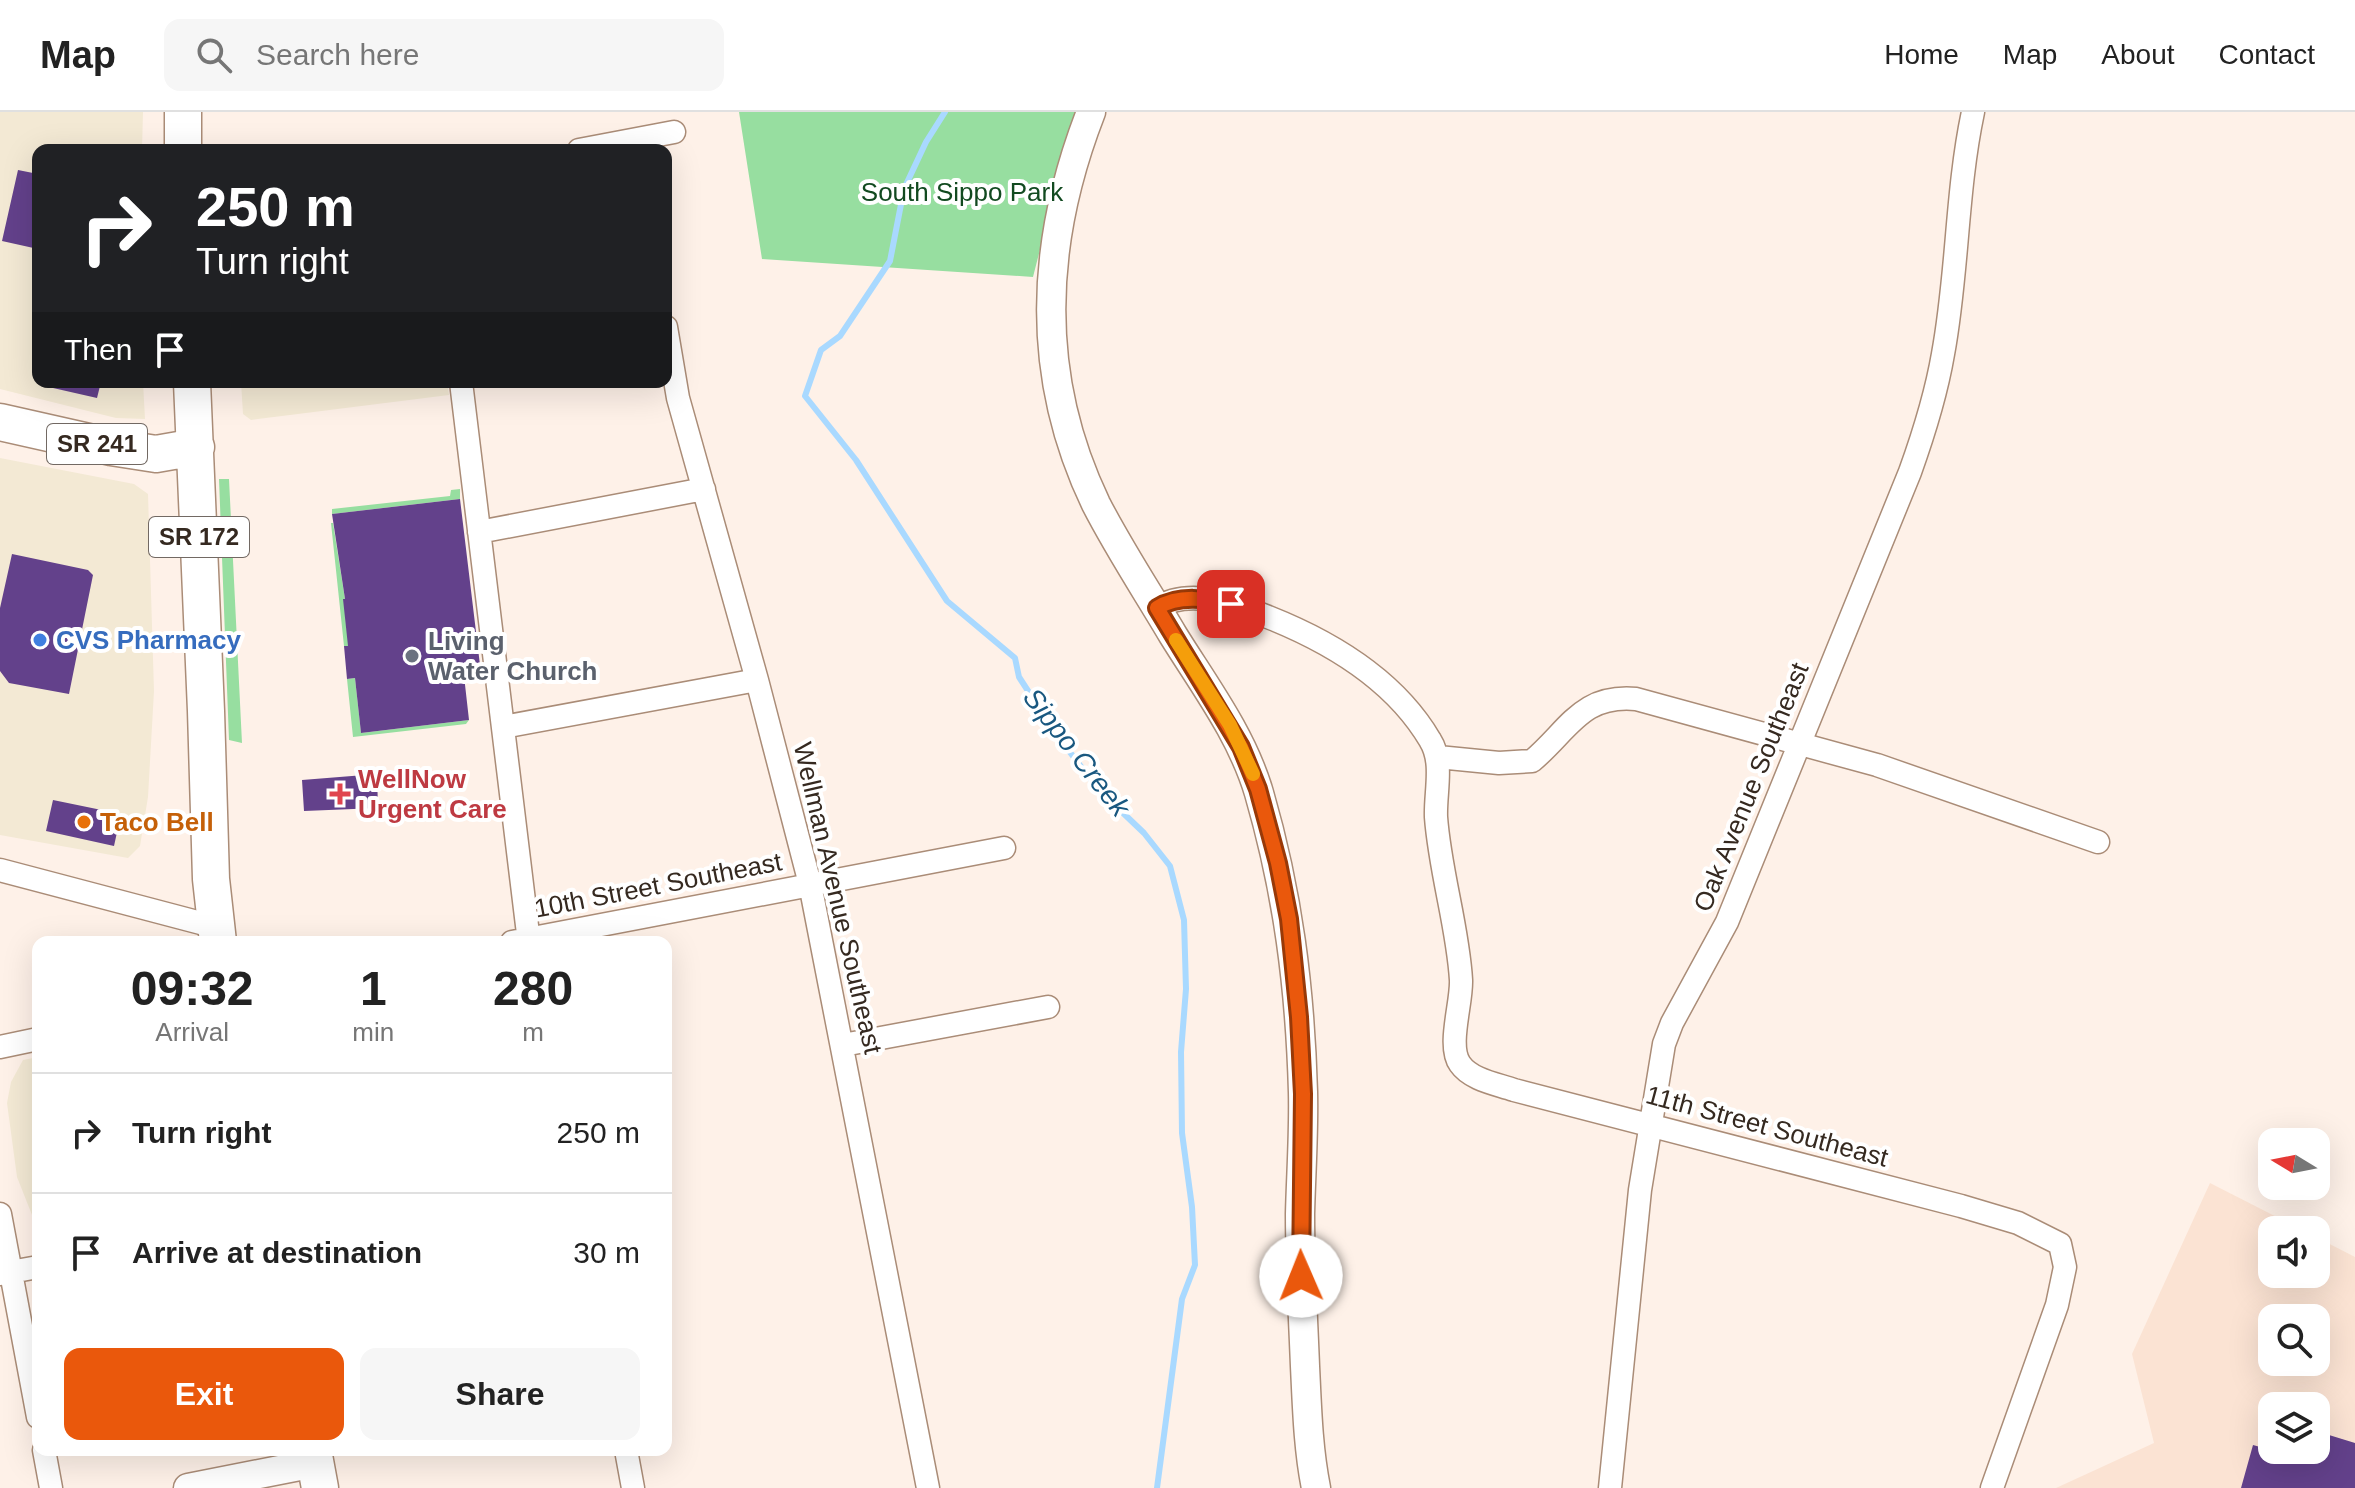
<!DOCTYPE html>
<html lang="en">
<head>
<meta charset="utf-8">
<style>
	body { margin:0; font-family:Helvetica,sans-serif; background:#f6f6f6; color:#222; height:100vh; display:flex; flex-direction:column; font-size:30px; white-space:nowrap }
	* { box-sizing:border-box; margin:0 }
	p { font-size:26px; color:#767676 }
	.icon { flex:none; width:44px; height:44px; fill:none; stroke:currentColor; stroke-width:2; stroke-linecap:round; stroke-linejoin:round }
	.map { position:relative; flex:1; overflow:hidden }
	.sheet { position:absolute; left:32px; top:824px; width:640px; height:520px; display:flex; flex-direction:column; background:#fff; border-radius:16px; box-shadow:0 8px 32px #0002 }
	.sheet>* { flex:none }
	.guide { position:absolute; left:32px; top:32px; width:640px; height:244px; border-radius:16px; box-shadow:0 8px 32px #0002; background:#202124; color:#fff; overflow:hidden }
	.needle { width:52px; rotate:280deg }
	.tools { position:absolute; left:2258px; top:1016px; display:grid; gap:16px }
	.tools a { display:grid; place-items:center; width:72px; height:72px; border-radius:16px; background:#fff; box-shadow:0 8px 32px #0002; font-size:40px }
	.pin { position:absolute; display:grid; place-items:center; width:68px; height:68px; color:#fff; margin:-34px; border-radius:16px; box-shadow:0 4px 12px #0006 }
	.me { position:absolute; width:88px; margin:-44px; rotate:359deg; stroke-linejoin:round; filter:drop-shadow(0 0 6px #0008) }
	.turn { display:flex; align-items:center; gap:28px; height:168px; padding:0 32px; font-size:36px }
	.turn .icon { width:104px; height:104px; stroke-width:2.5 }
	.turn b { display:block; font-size:56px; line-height:68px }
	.then { display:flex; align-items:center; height:76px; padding:0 32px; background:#0003; gap:16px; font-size:30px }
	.eta { display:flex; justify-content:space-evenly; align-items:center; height:136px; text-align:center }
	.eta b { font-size:48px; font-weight:600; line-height:56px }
	.cta { display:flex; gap:16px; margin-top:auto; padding:16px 32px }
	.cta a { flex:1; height:92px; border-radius:16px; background:#ea580c; color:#fff; font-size:32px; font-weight:600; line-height:92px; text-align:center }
	.cta a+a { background:#f6f6f6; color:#222 }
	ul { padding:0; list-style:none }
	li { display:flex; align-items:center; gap:24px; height:120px; padding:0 32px; border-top:2px solid #e0e0e0 }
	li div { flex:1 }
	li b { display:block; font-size:30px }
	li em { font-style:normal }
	header { display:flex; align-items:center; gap:48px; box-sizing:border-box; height:112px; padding:0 40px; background:#fff; border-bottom:2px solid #e0e0e0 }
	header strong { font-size:38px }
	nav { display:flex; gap:44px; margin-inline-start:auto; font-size:28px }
	.search { width:560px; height:72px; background:#f6f6f6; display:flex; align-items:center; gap:20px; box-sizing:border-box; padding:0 28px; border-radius:16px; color:#767676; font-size:30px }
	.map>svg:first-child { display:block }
	.commercial { fill:#f3e9d4 }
	.built { fill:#fbe3d3; fill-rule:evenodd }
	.green { fill:#97dea0 }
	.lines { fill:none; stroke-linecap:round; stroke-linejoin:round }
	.stream { stroke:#a9d9ff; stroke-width:6 }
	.building { fill:#63418b }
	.minor-casing { stroke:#aa8c77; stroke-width:25 }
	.tertiary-casing { stroke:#aa8c77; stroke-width:31 }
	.primary-casing { stroke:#aa8c77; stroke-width:39 }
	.minor { stroke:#fff; stroke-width:22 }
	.tertiary { stroke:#fff; stroke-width:28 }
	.primary { stroke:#fff; stroke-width:36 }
	.route-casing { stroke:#983908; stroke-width:20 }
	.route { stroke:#ea580c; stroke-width:14 }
	.slow { stroke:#f59e0b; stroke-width:14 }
	.shop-dot { fill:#3f7fe0; stroke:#fff; stroke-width:3 }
	.worship-dot { fill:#6b7280; stroke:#fff; stroke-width:3 }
	.health-dot { fill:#e0444e; stroke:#fff; stroke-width:3 }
	.food-dot { fill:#e8710a; stroke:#fff; stroke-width:3 }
	.labels { text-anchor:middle; stroke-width:8; stroke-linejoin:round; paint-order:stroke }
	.shield { fill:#fff; stroke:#726963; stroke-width:2 }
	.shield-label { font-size:24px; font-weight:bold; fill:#352920 }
	.park-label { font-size:26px; fill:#124a20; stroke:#fff }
	.shop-label { font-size:26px; font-weight:bold; fill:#366cbe; stroke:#fff; text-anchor:start }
	.worship-label { font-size:26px; font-weight:bold; fill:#5b616d; stroke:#fff; text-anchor:start }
	.health-label { font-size:26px; font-weight:bold; fill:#be3a42; stroke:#fff; text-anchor:start }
	.street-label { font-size:26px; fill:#352920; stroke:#fff }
	.food-label { font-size:26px; font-weight:bold; fill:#c56008; stroke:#fff; text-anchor:start }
	.water-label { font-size:28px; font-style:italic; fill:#195880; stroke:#fff }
</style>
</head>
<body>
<header>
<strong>Map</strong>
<div class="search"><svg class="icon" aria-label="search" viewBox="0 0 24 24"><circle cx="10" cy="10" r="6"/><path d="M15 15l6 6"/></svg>Search here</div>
<nav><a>Home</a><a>Map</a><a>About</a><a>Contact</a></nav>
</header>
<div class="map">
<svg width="2355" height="1376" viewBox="0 0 2355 1376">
	<rect width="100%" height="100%" fill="#fef1e8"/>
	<path class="commercial" d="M0,0H143L142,38H38V270H143L145,307L116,306L0,277Z
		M241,270H447L449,283L251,308L243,302Z
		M0,346L134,372L148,382L154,579L148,685L140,734L128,746L0,723Z
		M38,945V1108L32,1103L17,1065L7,991L11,970L23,948Z"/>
	<path class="built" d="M2210,1071L2302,1118H2272V1162H2316V1125L2355,1145V1376H2056L2154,1331L2132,1242ZM2272,1206H2316V1250H2272ZM2272,1294H2316V1338H2272Z"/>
	<path class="green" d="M739,0H1075L1033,165L762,147Z
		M219,367H229L242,631L229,628Z
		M460,377V387L332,402V397L450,384L451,378Z
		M331,411H333L345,487L346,514L351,534H344Z
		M355,566L361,621L469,608L466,612L353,625L347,567Z"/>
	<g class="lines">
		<path class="stream" d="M945,0L926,30L904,77L890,149L840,224L821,238L805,284L856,348L947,489L1015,546L1019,565L1056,622L1099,678L1144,721L1170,754L1184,808L1186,877L1181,940L1182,1021L1192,1095L1195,1153L1182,1187L1157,1376"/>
	</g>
	<path class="building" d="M18,58L38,62V137L2,129Z
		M54,270H101L97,286L53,276Z
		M460,387L480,553L463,555L469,608L361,621L355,566L347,567L344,534H348L343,487H345L332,402Z
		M12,442L88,458L93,463L69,582L9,571L0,559V496Z
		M377,662L378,696L304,699L302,668Z
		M53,688L121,702L114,734L46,719Z
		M2316,1319L2355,1331V1376H2241L2253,1333L2271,1338H2316Z"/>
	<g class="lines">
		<defs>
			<path id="minor" d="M579,38L674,20
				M666,215L678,286L757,568L810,772L928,1376
				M461,270L529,830
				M479,420L704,377
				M1157,496C1188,475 1237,492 1268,505C1331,530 1394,567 1430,628C1444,650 1435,680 1436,705C1440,760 1458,815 1461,868C1462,891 1447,934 1460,952C1471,968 1497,972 1514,978L1961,1094L2018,1111L2060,1132L2065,1155L2057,1193L1992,1376
				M503,615L757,568
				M1438,645L1499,651L1532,649C1569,618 1581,582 1636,587L1877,653L2098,730
				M0,758L216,815
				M512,830L1004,736
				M843,933L1048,895
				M0,935L38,927
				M0,1102L38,1305
				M0,1162L38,1155
				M44,1338L51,1376
				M626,1338L633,1376
				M1610,1376L1640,1078L1664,932L1672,911L1727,810L1910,360C1924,321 1936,283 1943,242C1958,162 1956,80 1973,0"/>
			<path id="tertiary" d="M1091,0C1040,131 1034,263 1096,392C1119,437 1147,479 1173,523C1204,573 1242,623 1259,681C1288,781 1300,875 1303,980C1304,1020 1301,1062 1300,1102C1300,1153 1303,1203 1305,1254C1307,1295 1308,1336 1316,1376
				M188,1376L315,1351"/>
			<path id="primary" d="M183,38V0
				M192,270L206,599L211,767L218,830
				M0,310L111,335L156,342L196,335
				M313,1338L320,1376"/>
		</defs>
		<use href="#minor" class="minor-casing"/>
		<use href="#tertiary" class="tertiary-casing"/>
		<use href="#primary" class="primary-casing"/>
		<use href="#minor" class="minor"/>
		<use href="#tertiary" class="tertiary"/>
		<use href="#primary" class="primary"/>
	</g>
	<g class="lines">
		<defs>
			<path id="route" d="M1231,492C1207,487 1179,482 1157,496L1241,635L1258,677L1278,751L1289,807L1299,905L1303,982L1301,1164"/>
		</defs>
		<use href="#route" class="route-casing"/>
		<use href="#route" class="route"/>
		<path class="slow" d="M1176,528L1230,613L1253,662"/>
	</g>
	<circle class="shop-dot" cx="40" cy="528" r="8"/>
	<circle class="worship-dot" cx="412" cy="544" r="8"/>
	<path class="health-dot" d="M336 670h8v8h8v8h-8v8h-8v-8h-8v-8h8z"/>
	<circle class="food-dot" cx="84" cy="710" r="8"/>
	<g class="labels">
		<g class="shield">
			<rect x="47" y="312" width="100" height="40" rx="6"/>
			<rect x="149" y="405" width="100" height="40" rx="6"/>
		</g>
		<g class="shield-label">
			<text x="97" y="340">SR 241</text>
			<text x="199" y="433">SR 172</text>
		</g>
		<g class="park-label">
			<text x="962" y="89">South Sippo Park</text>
		</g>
		<g class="shop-label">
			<text x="56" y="537">CVS Pharmacy</text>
		</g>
		<g class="worship-label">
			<text x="428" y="538">Living<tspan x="428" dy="30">Water Church</tspan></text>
		</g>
		<g class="health-label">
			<text x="358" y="676">WellNow<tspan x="358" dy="30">Urgent Care</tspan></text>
		</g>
		<g class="street-label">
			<text transform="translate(1751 675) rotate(-68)" y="9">Oak Avenue Southeast</text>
			<text transform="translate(658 773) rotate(-11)" y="9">10th Street Southeast</text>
			<text transform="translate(838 786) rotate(77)" y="9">Wellman Avenue Southeast</text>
			<text transform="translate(1767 1014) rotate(15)" y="9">11th Street Southeast</text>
		</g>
		<g class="food-label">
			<text x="100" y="719">Taco Bell</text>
		</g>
		<g class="water-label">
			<text transform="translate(1077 640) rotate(52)" y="10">Sippo Creek</text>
		</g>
	</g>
</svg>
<div class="tools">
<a><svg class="needle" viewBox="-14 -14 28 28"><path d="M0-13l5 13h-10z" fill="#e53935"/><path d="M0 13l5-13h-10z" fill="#767676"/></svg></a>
<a><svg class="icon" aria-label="sound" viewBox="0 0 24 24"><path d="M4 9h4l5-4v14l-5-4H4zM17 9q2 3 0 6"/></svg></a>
<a><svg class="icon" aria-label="search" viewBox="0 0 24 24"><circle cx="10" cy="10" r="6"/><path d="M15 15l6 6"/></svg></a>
<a><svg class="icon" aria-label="layers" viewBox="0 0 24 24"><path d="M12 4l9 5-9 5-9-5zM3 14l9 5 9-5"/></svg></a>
</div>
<div class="pin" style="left:1231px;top:492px;background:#d93025"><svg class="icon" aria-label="arrive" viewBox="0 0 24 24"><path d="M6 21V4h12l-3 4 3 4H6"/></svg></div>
<svg class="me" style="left:1301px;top:1164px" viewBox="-20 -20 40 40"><circle r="19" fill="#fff"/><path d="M0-13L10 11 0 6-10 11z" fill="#ea580c"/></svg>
<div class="guide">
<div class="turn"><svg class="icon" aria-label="right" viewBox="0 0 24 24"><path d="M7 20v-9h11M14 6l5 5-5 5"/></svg><div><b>250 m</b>Turn right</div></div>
<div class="then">Then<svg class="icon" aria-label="arrive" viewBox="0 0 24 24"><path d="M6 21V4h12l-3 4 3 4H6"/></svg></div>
</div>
<section class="sheet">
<div class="eta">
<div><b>09:32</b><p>Arrival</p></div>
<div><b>1</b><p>min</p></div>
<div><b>280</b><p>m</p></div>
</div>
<ul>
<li><svg class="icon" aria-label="right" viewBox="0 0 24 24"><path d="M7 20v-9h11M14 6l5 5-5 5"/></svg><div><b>Turn right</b></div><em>250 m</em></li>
<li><svg class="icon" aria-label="arrive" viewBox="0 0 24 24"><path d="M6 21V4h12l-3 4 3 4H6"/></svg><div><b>Arrive at destination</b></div><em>30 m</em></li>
</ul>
<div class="cta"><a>Exit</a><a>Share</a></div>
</section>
</div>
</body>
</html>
